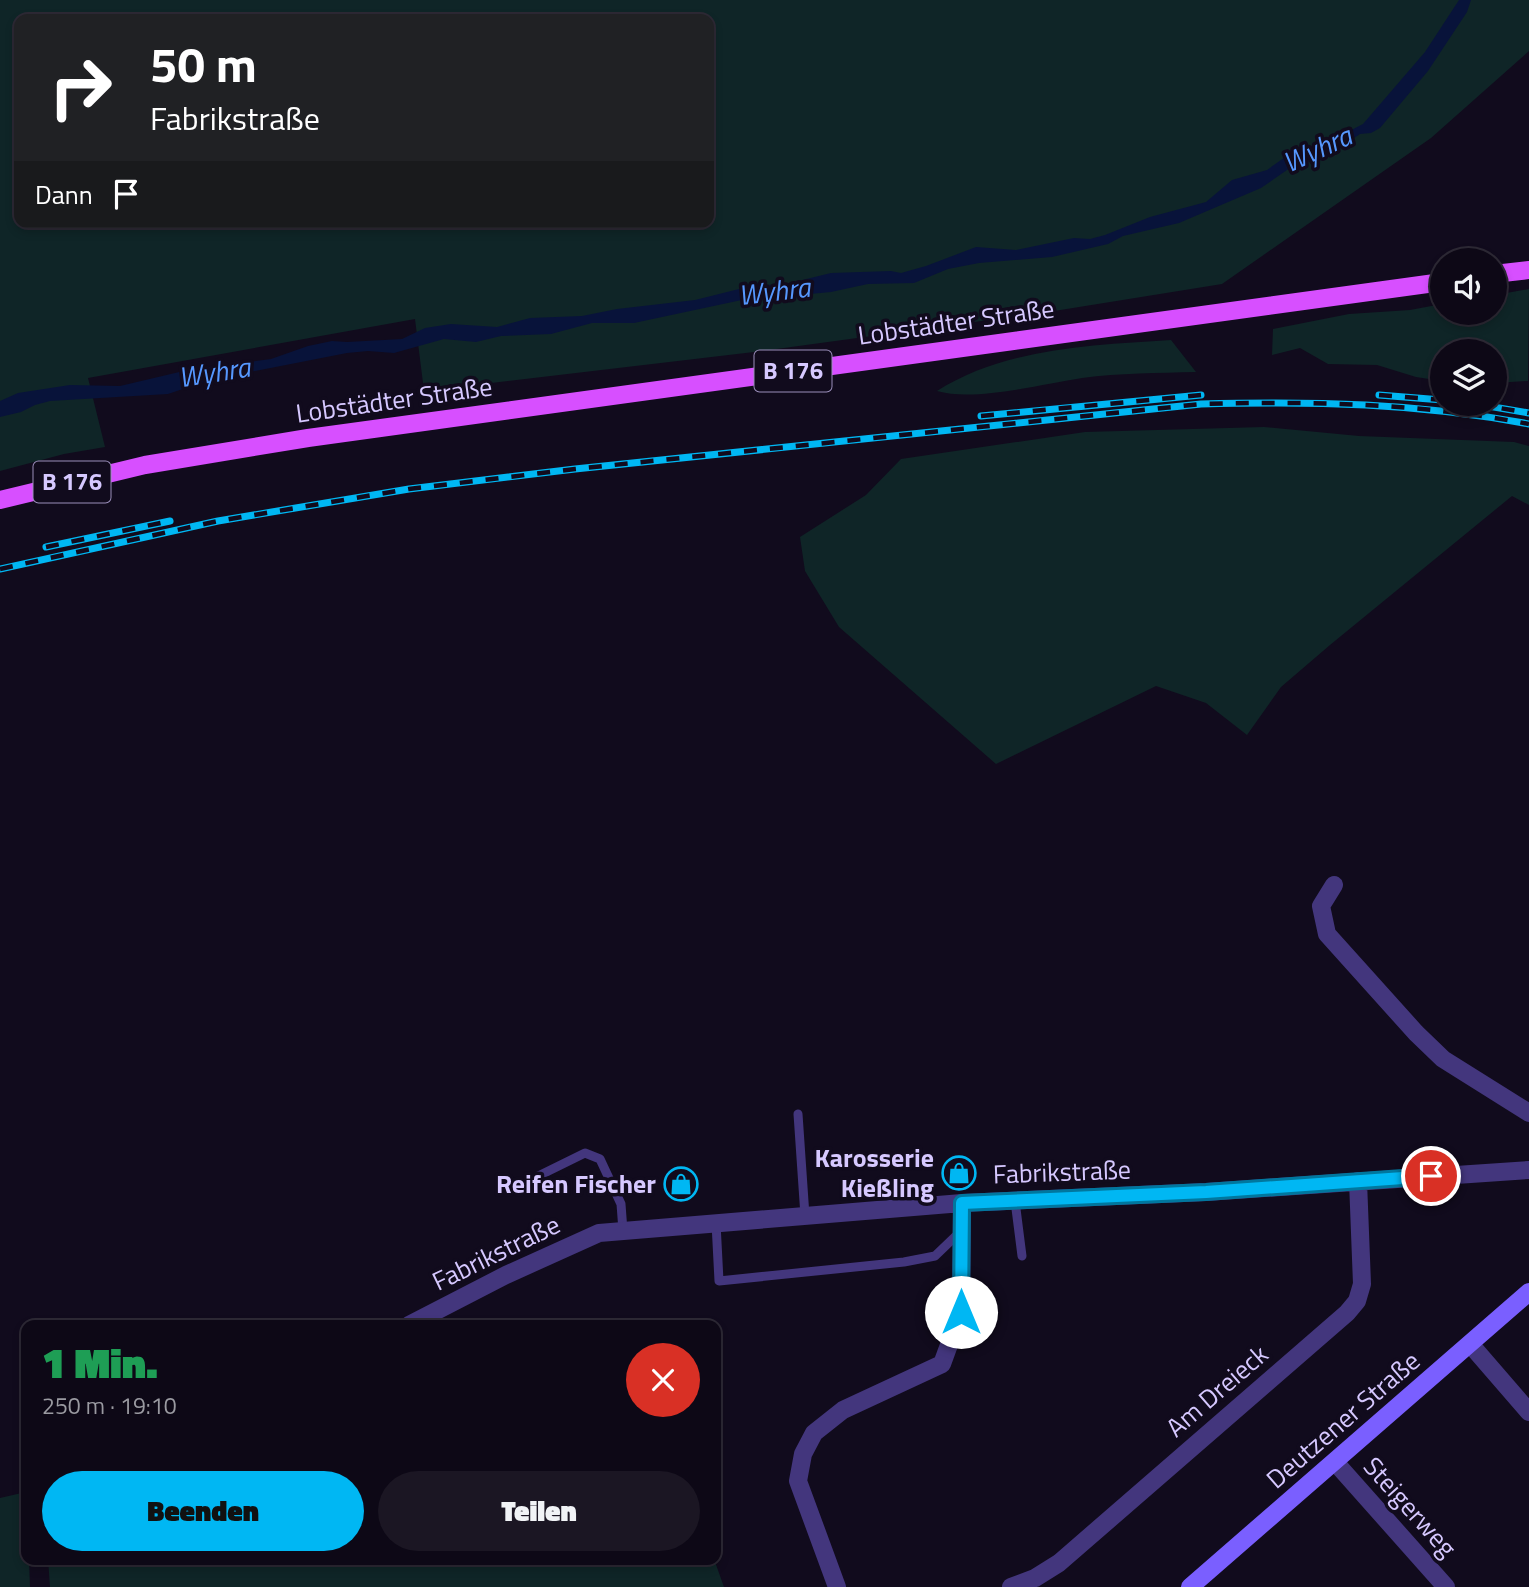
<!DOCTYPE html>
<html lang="de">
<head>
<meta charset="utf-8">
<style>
	body { margin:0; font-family:"Titillium Web",sans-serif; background:#1b1623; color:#f1f3f6; height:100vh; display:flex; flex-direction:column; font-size:26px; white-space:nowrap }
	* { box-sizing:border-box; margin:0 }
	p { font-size:23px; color:#9a9aa1 }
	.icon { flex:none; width:38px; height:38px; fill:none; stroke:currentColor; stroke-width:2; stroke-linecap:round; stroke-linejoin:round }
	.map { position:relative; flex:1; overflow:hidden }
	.drawer { position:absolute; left:21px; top:1320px; width:700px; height:245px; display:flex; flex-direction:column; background:#0d0816; border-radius:14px; box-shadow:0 4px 10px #0003,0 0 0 2px #2d2935 }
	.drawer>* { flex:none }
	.top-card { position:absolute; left:14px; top:14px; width:700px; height:214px; border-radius:14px; box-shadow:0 4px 10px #0003,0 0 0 2px #2d2935; background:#202124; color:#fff; overflow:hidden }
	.buttons { position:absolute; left:1430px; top:248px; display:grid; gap:14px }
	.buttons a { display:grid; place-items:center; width:77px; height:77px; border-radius:50%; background:#0d0816; box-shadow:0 4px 10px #0003,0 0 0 2px #2d2935; font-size:35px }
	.pin { position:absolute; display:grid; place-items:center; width:60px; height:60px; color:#fff; margin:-30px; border:4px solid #fff; border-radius:50%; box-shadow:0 2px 7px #0007 }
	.me { position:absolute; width:77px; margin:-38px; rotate:0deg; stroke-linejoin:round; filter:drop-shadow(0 0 5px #0008) }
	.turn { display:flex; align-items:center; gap:24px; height:147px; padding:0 21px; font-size:32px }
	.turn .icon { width:91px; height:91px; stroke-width:2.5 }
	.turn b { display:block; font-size:49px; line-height:60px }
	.then { display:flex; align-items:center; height:66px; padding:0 21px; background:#0003; gap:14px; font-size:26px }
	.round { display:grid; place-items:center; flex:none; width:74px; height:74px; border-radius:37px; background:#1b1623 }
	.overview { display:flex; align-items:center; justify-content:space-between; height:119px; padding:0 21px }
	h1 { font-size:42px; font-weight:800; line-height:52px; color:#1e9e55 }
	.button { display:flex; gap:14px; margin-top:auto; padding:14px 21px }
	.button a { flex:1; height:80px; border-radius:42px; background:#00b7f3; color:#111; font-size:28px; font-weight:800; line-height:80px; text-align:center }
	.button a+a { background:#1b1623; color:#f1f3f6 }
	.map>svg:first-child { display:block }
	.green { fill:#0f2527; fill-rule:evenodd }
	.water { fill:#08133a }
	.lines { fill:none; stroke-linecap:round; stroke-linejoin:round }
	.lane { stroke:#43367d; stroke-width:9 }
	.street { stroke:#43367d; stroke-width:18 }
	.secondary { stroke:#7a5fff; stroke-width:18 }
	.primary { stroke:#d74fff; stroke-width:18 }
	.rail-casing { stroke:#00b7f3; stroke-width:7 }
	.rail { stroke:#110b1d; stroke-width:4.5; stroke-dasharray:13; stroke-linecap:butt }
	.route-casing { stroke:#00779e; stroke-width:18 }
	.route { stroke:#00b7f3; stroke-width:12 }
	.labels { text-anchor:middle; stroke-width:7; stroke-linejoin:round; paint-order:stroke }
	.shield { fill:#110b1d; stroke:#9b8fbb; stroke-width:2 }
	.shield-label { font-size:24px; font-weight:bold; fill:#d6c8ff }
	.street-label { font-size:26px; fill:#d6c8ff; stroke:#110b1d }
	.poi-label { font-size:26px; font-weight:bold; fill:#d6c8ff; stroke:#110b1d; text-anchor:end }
	.water-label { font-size:28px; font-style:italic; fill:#5698ff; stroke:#110b1d }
</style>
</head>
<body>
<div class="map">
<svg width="1529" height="1587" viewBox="0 0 1529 1587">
	<rect width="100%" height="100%" fill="#110b1d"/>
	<path class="green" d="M0,0H1529V51L1431,138L1222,284L1048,312L754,352L424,391L415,319L88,378L105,447L64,454L0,471ZM19,19H709V222H19Z
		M1529,289L1528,381L1495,383L1494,352H1442V381L1416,377L1377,365L1328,364L1300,348L1272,355L1273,329L1349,314L1410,310L1442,304V313H1494L1495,295Z
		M1171,340L1196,372C1158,373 1120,373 1082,378C1042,384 975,402 937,391C1004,348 1093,345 1171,340Z
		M1264,427L1359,436L1514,442L1529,446V505L1512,496L1330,645L1281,687L1247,735L1206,703L1156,686L996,764L839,627L805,571L800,537L866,495L901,459L1085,432Z
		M26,1492V1559H29L30,1587H0V1498Z
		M48,1559H714L724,1587H50Z"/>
	<path class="water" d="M1459,0H1471L1467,12L1428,71L1380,128L1371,133L1360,134L1338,149L1313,152L1261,188L1179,223L1123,236L1108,244L1052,257L979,263L948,269L914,283L868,284L831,292L810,294L774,293L634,323H592L551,334L501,336L476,342L444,339L394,353L368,351L347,353L240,374L224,375L168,394L50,401L35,405L21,412L0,417V401L18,393L70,385L120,386L192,369L271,359L308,346L332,341L347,342L402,339L425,328L451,324L497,327L530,318L582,316L617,309L695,300L751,286L786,284L831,273L891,271L901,273L926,266L976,247L1016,250L1074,238L1090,239L1105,235L1150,217L1206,202L1232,180L1267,170L1288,155L1326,143L1363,124L1425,52Z"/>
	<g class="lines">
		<path class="lane" d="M798,1114L805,1216
			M522,1184L585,1153L600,1159L621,1204L623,1231
			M1015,1201L1022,1256
			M716,1223L719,1281L904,1262L935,1256L960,1232"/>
		<path class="street" d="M1334,885L1321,906L1327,934L1416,1033L1443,1059L1529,1113
			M409,1325L506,1275L599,1233L962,1203L1206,1192L1529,1170
			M1471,1345L1529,1412
			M1335,1462L1446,1587
			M837,1587L798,1481L803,1454L814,1433L843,1410L942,1364L961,1312L962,1203
			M1011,1587L1035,1578L1059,1563L1347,1313L1357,1301L1362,1284L1358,1181"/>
		<path class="secondary" d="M1190,1587L1529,1292"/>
		<path class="primary" d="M1494,274L1529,270
			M0,500L145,465L308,438L1442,282"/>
		<defs>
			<path id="rail" d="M1379,395L1442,400
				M1476,404L1529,413
				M981,416L1201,395
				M46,547L170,521
				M0,569L218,521L409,489L575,469L1201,404C1313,401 1419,403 1529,424"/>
		</defs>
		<use href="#rail" class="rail-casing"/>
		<use href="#rail" class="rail"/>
	</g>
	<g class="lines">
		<defs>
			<path id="route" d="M961,1312L962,1203L1206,1192L1431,1176"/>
		</defs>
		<use href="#route" class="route-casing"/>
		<use href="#route" class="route"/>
	</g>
	<defs>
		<symbol id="shop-ring" viewBox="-11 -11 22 22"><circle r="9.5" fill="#110b1d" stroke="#00b7f3" stroke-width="1.5"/><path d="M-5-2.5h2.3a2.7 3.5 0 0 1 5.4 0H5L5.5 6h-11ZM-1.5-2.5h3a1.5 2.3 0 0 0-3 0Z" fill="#00b7f3"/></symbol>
	</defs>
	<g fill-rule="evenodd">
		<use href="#shop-ring" x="940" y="1154" width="38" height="38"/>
		<use href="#shop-ring" x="662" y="1165" width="38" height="38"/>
	</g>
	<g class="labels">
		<g class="shield">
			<rect x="754.5" y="350.5" width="77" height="41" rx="5"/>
			<rect x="33.5" y="461.5" width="77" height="41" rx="5"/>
		</g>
		<g class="shield-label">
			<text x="793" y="379">B 176</text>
			<text x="72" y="490">B 176</text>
		</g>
		<g class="street-label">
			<text transform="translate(956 322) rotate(-8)" y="9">Lobstädter Straße</text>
			<text transform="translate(394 400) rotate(-8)" y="9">Lobstädter Straße</text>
			<text transform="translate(1062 1172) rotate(-2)" y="9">Fabrikstraße</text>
			<text transform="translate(496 1253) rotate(-26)" y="9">Fabrikstraße</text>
			<text transform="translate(1217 1391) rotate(-41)" y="9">Am Dreieck</text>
			<text transform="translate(1343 1420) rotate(-41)" y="9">Deutzener Straße</text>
			<text transform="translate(1410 1507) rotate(48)" y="9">Steigerweg</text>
		</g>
		<g class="poi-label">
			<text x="934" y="1167">Karosserie<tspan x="934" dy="30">Kießling</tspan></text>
			<text x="656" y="1193">Reifen Fischer</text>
		</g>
		<g class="water-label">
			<text transform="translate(1317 149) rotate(-25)" y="10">Wyhra</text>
			<text transform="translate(774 291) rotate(-7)" y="10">Wyhra</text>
			<text transform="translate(214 372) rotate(-9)" y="10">Wyhra</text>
		</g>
	</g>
</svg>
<div class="buttons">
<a><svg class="icon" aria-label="sound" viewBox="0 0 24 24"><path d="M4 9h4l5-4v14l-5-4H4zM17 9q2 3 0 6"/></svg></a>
<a><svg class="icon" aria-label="layers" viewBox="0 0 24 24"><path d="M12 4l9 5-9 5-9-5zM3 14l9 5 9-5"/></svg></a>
</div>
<div class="pin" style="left:1431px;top:1176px;background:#d93025"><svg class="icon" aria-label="arrive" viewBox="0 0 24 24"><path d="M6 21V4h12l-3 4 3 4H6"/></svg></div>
<svg class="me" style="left:961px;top:1312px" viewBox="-20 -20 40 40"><circle r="19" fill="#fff"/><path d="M0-13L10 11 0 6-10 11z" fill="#00b7f3"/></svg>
<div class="top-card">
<div class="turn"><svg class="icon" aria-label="right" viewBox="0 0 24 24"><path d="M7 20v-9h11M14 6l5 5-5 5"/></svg><div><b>50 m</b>Fabrikstraße</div></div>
<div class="then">Dann<svg class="icon" aria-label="arrive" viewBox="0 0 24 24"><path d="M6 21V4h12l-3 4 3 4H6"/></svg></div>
</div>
<section class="drawer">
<div class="overview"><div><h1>1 Min.</h1><p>250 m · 19:10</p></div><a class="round" style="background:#d93025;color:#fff"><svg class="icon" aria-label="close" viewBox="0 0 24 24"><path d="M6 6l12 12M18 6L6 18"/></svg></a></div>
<div class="button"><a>Beenden</a><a>Teilen</a></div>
</section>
</div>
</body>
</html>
